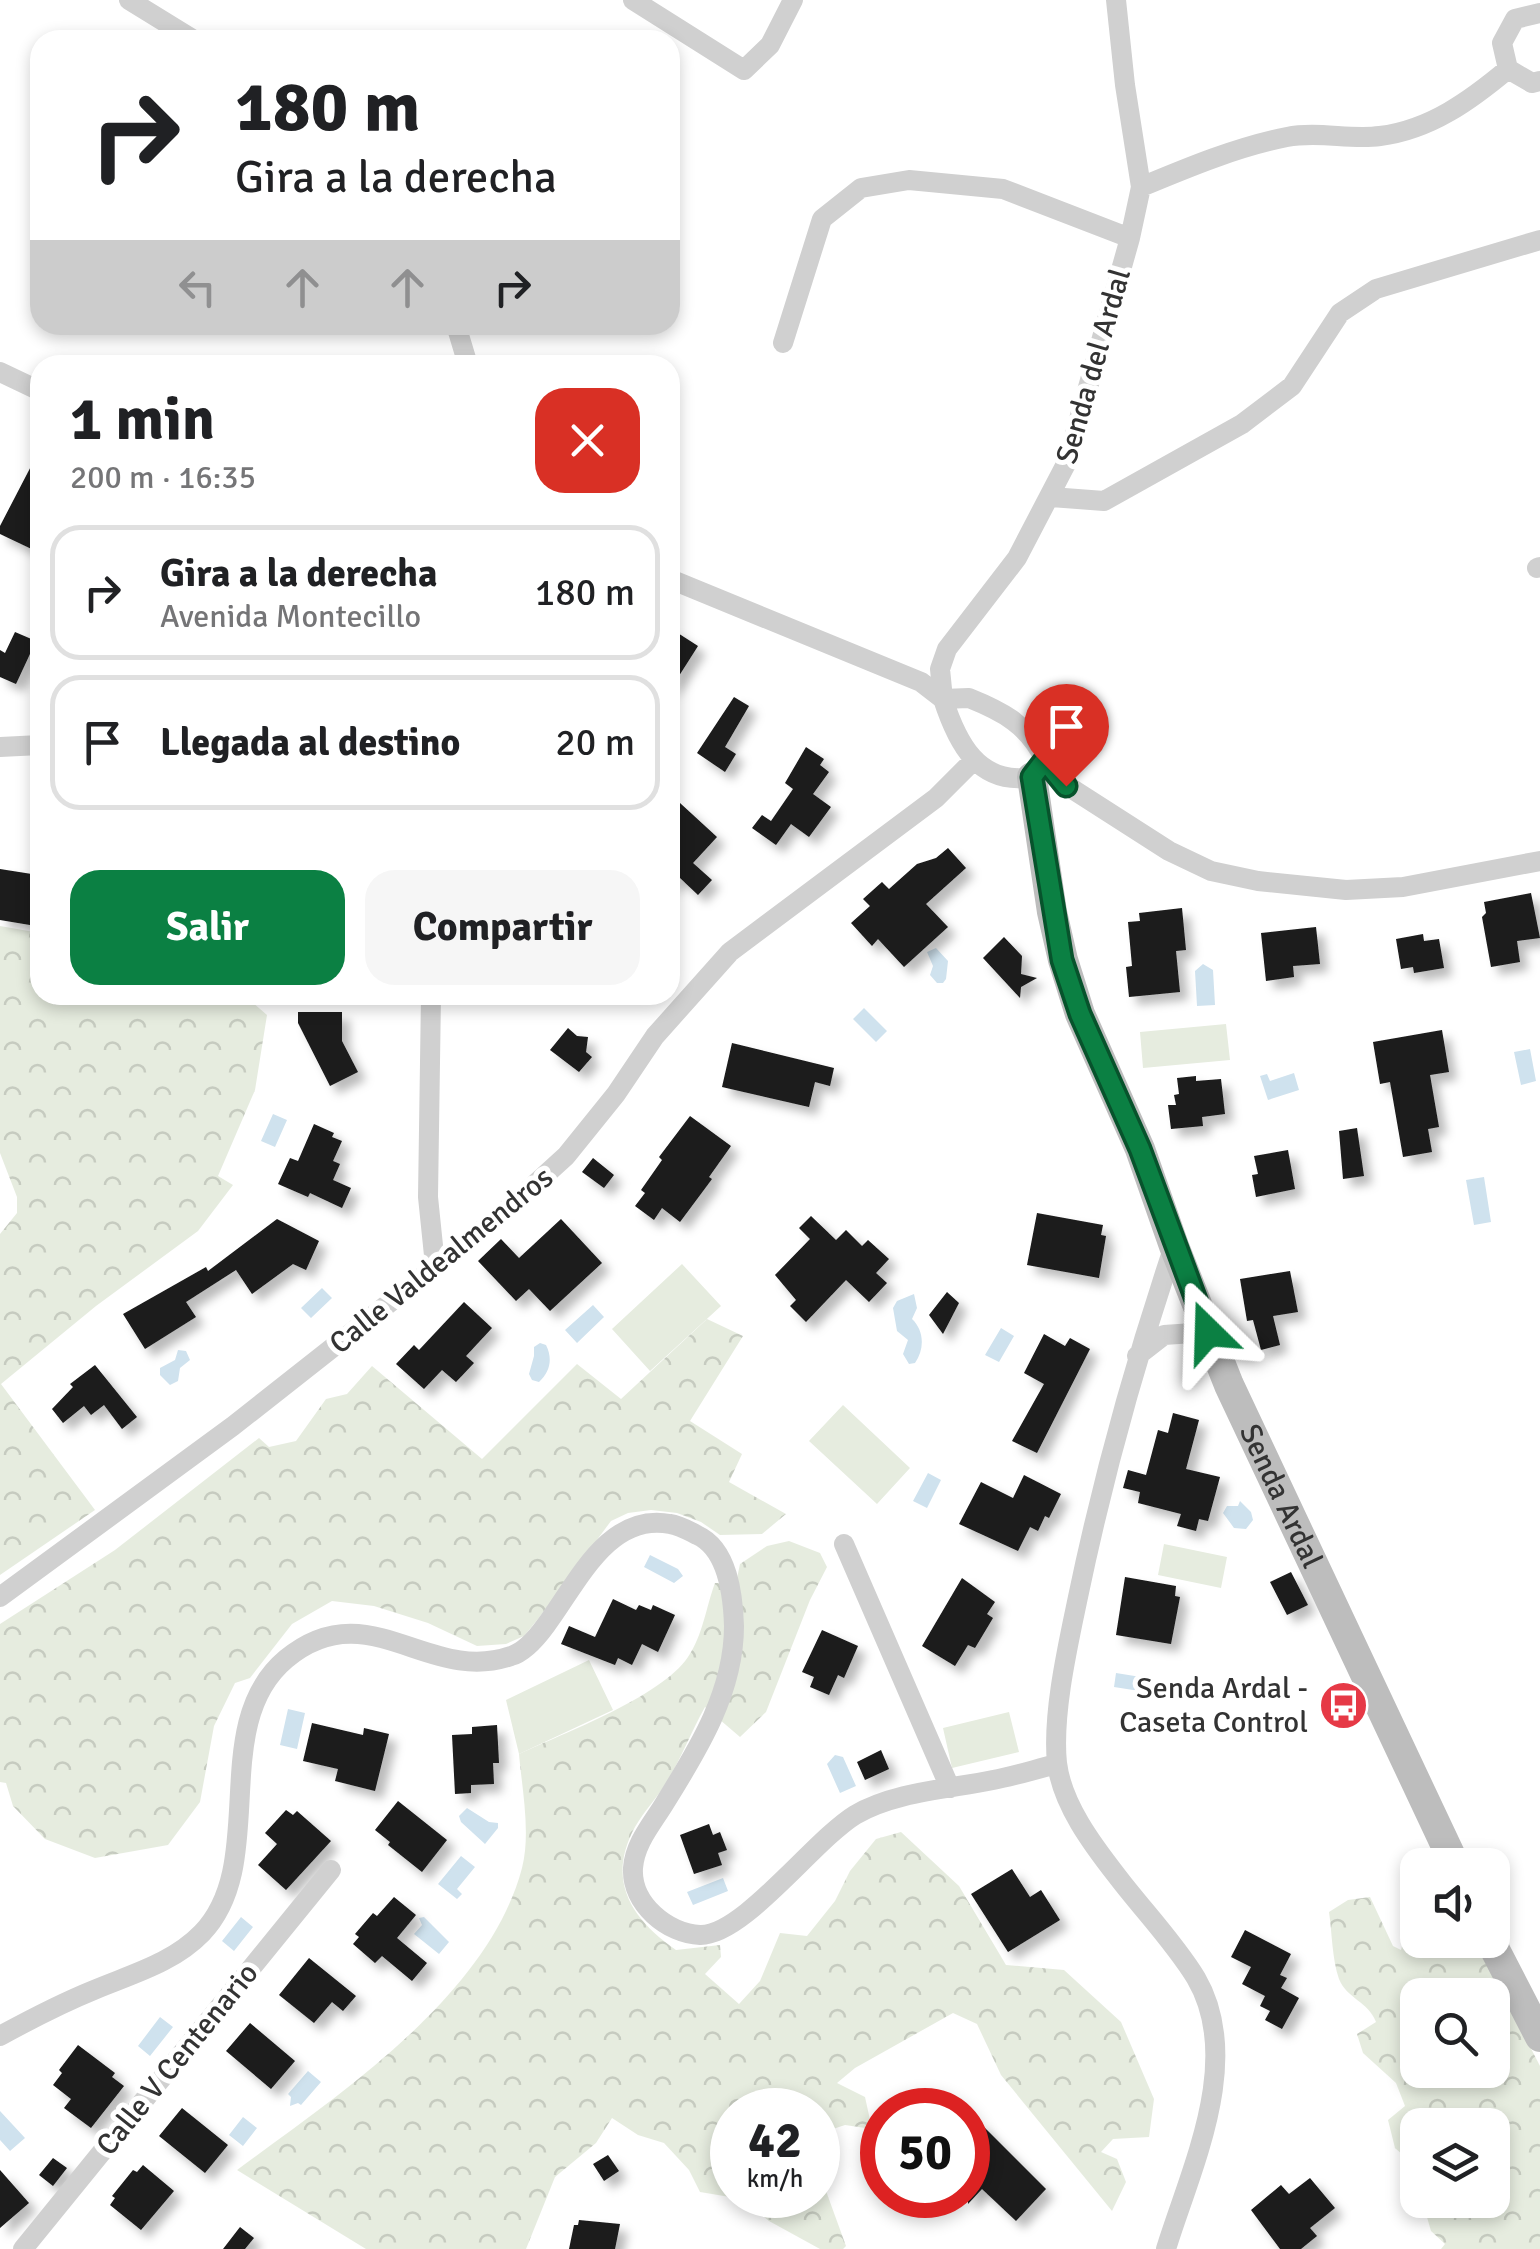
<!DOCTYPE html>
<html lang="es">
<head>
<meta charset="utf-8">
<style>
	body { margin:0; font-family:Signika,sans-serif; background:#f6f6f6; color:#202124; height:100vh; display:flex; flex-direction:column; font-size:38px; white-space:nowrap }
	* { box-sizing:border-box; margin:0 }
	p { font-size:32px; color:#757577 }
	.icon { flex:none; width:55px; height:55px; fill:none; stroke:currentColor; stroke-width:2; stroke-linecap:round; stroke-linejoin:round }
	.map { position:relative; flex:1; overflow:hidden }
	.details { position:absolute; left:30px; top:355px; width:650px; height:650px; display:flex; flex-direction:column; background:#fff; border-radius:30px; box-shadow:0 5px 15px #0003 }
	.details>* { flex:none }
	.top-card { position:absolute; left:30px; top:30px; width:650px; height:305px; border-radius:30px; box-shadow:0 5px 15px #0003; background:#fff; color:#202124; overflow:hidden }
	.tools { position:absolute; left:1400px; top:1848px; display:grid; gap:20px }
	.tools a { display:grid; place-items:center; width:110px; height:110px; border-radius:20px; background:#fff; box-shadow:0 5px 15px #0003; font-size:50px }
	.speed { position:absolute; left:710px; top:2088px; display:flex; gap:20px; font-size:50px; font-weight:700; text-align:center }
	.speed>* { display:grid; place-content:center; width:130px; height:130px; border-radius:50%; background:#fff; box-shadow:0 5px 15px #0003; line-height:1 }
	.speed small { font-size:25px; font-weight:400 }
	.speed .limit { border:15px solid #d22; background:#fff; color:#111 }
	.pin { position:absolute; display:grid; place-items:center; width:85px; height:85px; color:#fff; margin:-102px -42px; border-radius:50% 50% 50% 0; rotate:-45deg; box-shadow:0 0 10px #0007 }
	.pin .icon { rotate:45deg }
	.me { position:absolute; width:110px; margin:-55px; rotate:338deg; stroke-linejoin:round; filter:drop-shadow(0 0 8px #0008) }
	.turn { display:flex; align-items:center; gap:35px; height:210px; padding:0 40px; font-size:45px }
	.turn .icon { width:130px; height:130px; stroke-width:2.5 }
	.turn b { display:block; font-size:70px; line-height:85px }
	.lanes { display:flex; align-items:center; height:95px; padding:0 40px; background:#0003; justify-content:center; gap:50px; direction:ltr }
	.lanes .off { opacity:.35 }
	.round { display:grid; place-items:center; flex:none; width:105px; height:105px; border-radius:30px; background:#f6f6f6 }
	.overview { display:flex; align-items:center; justify-content:space-between; height:170px; padding:0 40px }
	h1 { font-size:60px; font-weight:700; line-height:75px }
	.cta { display:flex; gap:20px; margin-top:auto; padding:20px 40px }
	.cta a { flex:1; height:115px; border-radius:30px; background:#0b8043; color:#fff; font-size:40px; font-weight:700; line-height:115px; text-align:center }
	.cta a+a { background:#f6f6f6; color:#202124 }
	ul { padding:0; list-style:none }
	li { display:flex; align-items:center; gap:30px; height:135px; margin:0 20px 15px; padding:0 20px; border:5px solid #e0e0e0; border-radius:30px }
	li div { flex:1 }
	li b { display:block; font-size:38px }
	li em { font-style:normal }
	.map>svg:first-child { display:block }
	.grass { fill:#e6ecdf }
	.forest { fill:url(#forest-crowns); fill-rule:evenodd }
	.water { fill:#cfe2ee }
	.building { fill:#1a1a1a; filter:url(#shadow) }
	.lines { fill:none; stroke-linecap:round; stroke-linejoin:round }
	.street { stroke:#d0d0d0; stroke-width:20 }
	.secondary { stroke:#bdbdbd; stroke-width:30 }
	.route-casing { stroke:#07532c; stroke-width:25 }
	.route { stroke:#0b8043; stroke-width:18 }
	.labels { text-anchor:middle; stroke-width:10; stroke-linejoin:round; paint-order:stroke }
	.street-label { font-size:30px; fill:#333; stroke:#fff }
	.poi-label { font-size:30px; fill:#333; stroke:#fff; text-anchor:end }
</style>
</head>
<body>
<div class="map">
<svg width="1540" height="2249" viewBox="0 0 1540 2249">
	<defs>
		<pattern id="forest-crowns" width="20" height="18" patternUnits="userSpaceOnUse" patternTransform="scale(2.5)"><rect width="20" height="18" fill="#e6ecdf"/><path d="M2 6a3 3 0 1 1 6 0M12 15a3 3 0 1 1 6 0" fill="none" stroke="#c6cbc0"/></pattern>
		<filter id="shadow"><feDropShadow dx="8" dy="8" stdDeviation="5" flood-color="#0004"/></filter>
	</defs>
	<rect width="100%" height="100%" fill="#fff"/>
	<path class="grass" d="M1226,1024L1230,1060L1143,1068L1140,1032Z
		M682,1264L721,1306L650,1371L612,1329Z
		M843,1405L910,1468L877,1504L809,1441Z
		M1164,1544L1227,1557L1221,1588L1158,1575Z
		M589,1660L613,1710L519,1754L506,1700Z
		M1009,1712L1019,1752L952,1768L943,1728Z"/>
	<path class="forest" d="M0,926L40,933V995H244L267,1015L255,1090L218,1176L233,1185L198,1231L96,1306L1,1384L95,1510L0,1575V1234L17,1213V1197L0,1153Z
		M707,1319L743,1336L690,1421L742,1454L729,1482L786,1514L762,1534L720,1535L701,1522L677,1513L651,1510L628,1513L611,1521L538,1619L524,1636L506,1644L477,1646L428,1623L374,1606L332,1601L292,1624L250,1678L235,1683L214,1726L200,1802L168,1845L95,1858L45,1839L13,1806L6,1783L0,1782V1624L115,1550L259,1438L269,1447L296,1441L326,1399L347,1394L372,1366L482,1459L577,1364L621,1399Z
		M789,1541L820,1553L827,1567L810,1600L766,1712L740,1737L705,1707C691,1732 681,1759 666,1783C657,1798 644,1811 635,1827C606,1880 631,1919 676,1950L720,1945L721,1957L705,1974L739,2004L760,1981L780,1933L807,1936L835,1901L850,1871L876,1839L901,1832L959,1886L1006,1965L1064,1970L1121,2022L1154,2099L1149,2137L1113,2139L1101,2152L1117,2159L1126,2182L1112,2211L1001,2075L977,2024L953,2013L855,2068L837,2083L865,2097L872,2129L845,2125L818,2134V2110H732V2195H818V2169L846,2246L843,2249H820L769,2221L742,2199L700,2192L689,2170L664,2143L638,2135L612,2118L596,2143L555,2177L526,2249H366L237,2170C338,2095 488,1997 522,1868C531,1833 522,1789 519,1754C564,1733 661,1697 688,1657C703,1635 706,1607 715,1583H736L740,1564L767,1546Z
		M1370,1897L1393,1946L1401,1950L1410,1916L1417,1920L1418,1940H1475L1540,2066V2249H1441L1445,2244L1431,2231L1422,2200H1492V2125H1418L1417,2183L1412,2163L1395,2148L1388,2120L1405,2106L1396,2083L1363,2053L1357,2034L1376,2022C1368,2001 1347,1999 1339,1979C1332,1959 1332,1932 1329,1912L1348,1900ZM1418,1995H1492V2070H1418Z"/>
	<path class="water" d="M936,948L948,961L946,979L943,983H937L930,975L933,966L927,952Z
		M1203,964L1213,970L1215,1005L1197,1006L1195,971Z
		M864,1008L887,1031L876,1042L853,1019Z
		M1530,1049L1536,1081L1521,1085L1514,1052Z
		M1294,1073L1299,1090L1268,1100L1260,1076L1267,1074L1270,1081Z
		M273,1114L287,1120L275,1147L261,1141Z
		M1484,1177L1491,1222L1474,1225L1466,1180Z
		M322,1288L332,1298L311,1318L301,1308Z
		M914,1294L917,1308L912,1319C924,1330 925,1349 915,1363L909,1364L903,1354L908,1340L897,1331L893,1308L897,1301Z
		M593,1305L604,1317L577,1343L565,1330Z
		M1001,1328L1014,1336L999,1362L985,1355Z
		M540,1343L546,1345C553,1359 550,1372 539,1382L532,1380L529,1374L534,1356V1347Z
		M178,1350L186,1351L190,1360L180,1368L178,1381L170,1385L160,1375V1368L175,1360Z
		M928,1473L941,1480L927,1508L913,1501Z
		M1240,1501L1251,1512L1253,1520L1246,1529L1234,1528L1223,1513L1227,1506H1238Z
		M650,1555L678,1569L683,1576L674,1583L644,1567Z
		M1116,1673L1147,1678L1150,1688L1146,1692L1114,1687Z
		M288,1709L305,1713L297,1749L280,1745Z
		M835,1755L843,1757L856,1786L840,1793L827,1764Z
		M467,1808L489,1822L498,1823V1828L485,1844L461,1822L459,1816Z
		M461,1856L475,1867L457,1889L462,1894L457,1899L438,1884Z
		M723,1878L728,1891L693,1905L687,1892Z
		M241,1917L253,1927L234,1951L222,1941Z
		M424,1917L449,1942L439,1954L414,1934L422,1925L419,1918Z
		M160,2017L173,2027L150,2056L138,2046Z
		M308,2071L321,2082L301,2105L298,2103L290,2106L291,2097L288,2094Z
		M0,2111L25,2138L10,2151L0,2140Z
		M243,2117L257,2128L243,2146L229,2135Z"/>
	<path class="building" d="M40,449V553L0,534V526Z
		M670,628L698,646L670,690Z
		M15,632L36,641L16,684L0,677V650L5,653Z
		M734,697L749,706L725,747L736,754L725,772L697,753Z
		M806,747L824,759L820,765L829,772L813,794L831,807L809,837L791,824L776,845L752,828L762,815L771,821L793,789L785,783Z
		M680,803L717,837L693,863L712,880L698,895L679,877L670,887V849L680,838L670,829V814Z
		M948,848L966,868L926,904L948,927L904,967L878,939L872,946L851,923L870,906L863,899L882,882L889,889L917,864L936,858Z
		M0,869L38,875L30,925L0,920Z
		M1531,893L1540,938L1517,941L1520,962L1491,967L1482,917L1486,913L1484,902Z
		M1182,908L1186,950L1176,951L1180,992L1129,997L1126,967L1132,966L1128,922L1140,921L1139,913Z
		M1316,927L1320,964L1293,966L1294,977L1266,981L1261,933Z
		M1423,934L1424,941L1439,939L1444,968L1414,973L1413,967L1401,969L1396,939Z
		M1004,937L1022,956L1021,974L1037,978L1021,987L1020,998L983,958Z
		M298,1012H342V1041L358,1072L330,1086L298,1023Z
		M568,1028L577,1036L588,1037L586,1052L592,1057L579,1072L550,1050Z
		M1442,1030L1449,1072L1430,1075L1439,1127L1428,1129L1432,1152L1403,1157L1390,1082L1380,1084L1373,1042Z
		M732,1043L834,1068L830,1086L815,1082L809,1107L722,1087Z
		M1196,1076V1081L1221,1079L1225,1114L1202,1117L1203,1126L1171,1129L1168,1105H1176L1174,1095L1179,1094L1177,1078Z
		M690,1116L731,1146L709,1177L712,1179L680,1222L662,1208L654,1220L635,1206L645,1193L641,1190L662,1160L659,1157Z
		M314,1124L334,1133L332,1137L342,1141L333,1161L340,1164L333,1180L351,1188L342,1208L310,1193L308,1197L278,1184L290,1158L298,1161Z
		M1357,1128L1364,1176L1343,1179L1339,1131Z
		M1288,1150L1295,1189L1256,1197L1252,1175L1258,1174L1254,1156Z
		M593,1158L614,1175L604,1188L582,1172Z
		M1037,1213L1103,1225L1101,1235L1106,1236L1099,1278L1027,1265Z
		M811,1216L836,1240L846,1230L862,1246L868,1240L889,1259L876,1273L887,1283L869,1302L846,1280L806,1322L790,1306L796,1300L775,1275L810,1239L799,1228Z
		M277,1219L319,1241L306,1270L293,1264L252,1294L236,1270L186,1302L196,1317L145,1349L123,1314L206,1267L208,1271Z
		M561,1219L602,1263L550,1311L529,1289L516,1301L478,1261L501,1239L519,1258Z
		M1290,1271L1298,1312L1273,1316L1280,1345L1261,1350L1253,1320L1247,1321L1240,1279Z
		M947,1292L959,1303L943,1334L929,1315Z
		M464,1302L492,1328L466,1356L474,1363L456,1382L442,1370L424,1389L396,1364L414,1345L419,1350Z
		M1044,1334L1065,1346L1070,1338L1090,1349L1037,1453L1012,1441L1044,1384L1024,1373Z
		M95,1365L137,1417L122,1429L104,1405L91,1415L84,1406L63,1423L52,1409L73,1387L70,1384Z
		M1173,1413L1199,1420L1186,1469L1220,1477L1208,1521L1199,1519L1196,1531L1177,1526L1181,1514L1138,1503L1140,1492L1123,1488L1128,1470L1146,1475L1158,1430L1168,1433Z
		M1024,1475L1061,1494L1049,1518L1045,1516L1038,1531L1030,1527L1018,1551L959,1524L981,1482L1013,1498Z
		M1291,1572L1308,1605L1287,1615L1270,1582Z
		M1125,1577L1176,1586L1175,1596L1180,1597L1171,1644L1116,1635Z
		M962,1578L995,1602L987,1614L993,1618L975,1648L968,1645L955,1666L922,1646Z
		M613,1599L636,1610L639,1605L651,1610L653,1605L675,1615L658,1652L642,1644L632,1665L618,1658L615,1665L561,1644L569,1626L595,1637Z
		M822,1630L858,1646L844,1678L838,1675L829,1695L810,1687L814,1677L802,1672Z
		M312,1723L363,1735L364,1728L389,1734L375,1791L335,1781L338,1769L303,1761Z
		M497,1725L499,1763H493L494,1784L471,1785V1793L455,1794L452,1735L472,1734V1727Z
		M881,1750L889,1769L865,1780L857,1762Z
		M398,1801L447,1840L422,1872L388,1845L390,1842L375,1830Z
		M286,1810L293,1815L297,1811L331,1841L286,1890L258,1865L277,1844L265,1833Z
		M709,1824L713,1835L720,1832L727,1850L718,1853L722,1865L694,1874L680,1835Z
		M1012,1869L1030,1897L1041,1890L1060,1920L1008,1952L971,1894Z
		M394,1897L416,1915L397,1938L427,1963L412,1981L382,1956L375,1963L353,1944L359,1937L355,1934L373,1913L377,1916Z
		M1245,1930L1291,1954L1280,1975L1287,1978L1281,1988L1299,1998L1282,2029L1265,2020L1270,2011L1260,2006L1265,1996L1242,1984L1251,1967L1231,1957Z
		M309,1958L356,1996L343,2011L332,2002L314,2023L279,1995Z
		M250,2023L295,2061L271,2089L226,2051Z
		M78,2045L115,2073L112,2077L124,2086L91,2128L64,2108L71,2099L53,2085L62,2073L59,2070Z
		M182,2108L228,2145L205,2173L159,2136Z
		M979,2122L1046,2189L1016,2221L982,2189L968,2204V2134Z
		M608,2155L619,2171L604,2181L593,2164Z
		M53,2158L67,2168L53,2186L39,2175Z
		M143,2165L174,2191L141,2230L110,2205L115,2198L112,2196L133,2170L137,2172Z
		M0,2170L29,2203L0,2228Z
		M1310,2178L1335,2208L1310,2228L1317,2236L1301,2249H1280L1251,2210L1281,2185L1289,2194Z
		M579,2220L620,2224L615,2249H569L574,2225H578Z
		M240,2227L254,2238L245,2249H223Z"/>
	<g class="lines">
		<path class="street" d="M129,0L194,40
			M633,0L744,70L770,45L793,0
			M1540,13L1515,19L1502,43L1508,69L1532,83L1540,81
			M1141,187C1189,167 1237,147 1287,137C1318,131 1350,140 1380,136C1430,130 1471,100 1508,69
			M456,325L468,365
			M783,343L822,219L861,188L909,180L1003,189L1130,238
			M0,372L40,391
			M1051,497L1104,501L1242,424L1292,386L1340,313L1376,289L1540,240
			M1537,568L1540,567
			M670,579L921,682L943,699
			M969,698C1004,712 1028,725 1045,760L1032,777C978,786 957,742 943,699Z
			M943,699L940,669L947,649L1017,558L1067,462L1130,238L1141,187L1125,85L1116,0
			M0,747L40,745
			M1045,760L1066,785L1169,851L1211,871L1258,881L1346,890L1403,887L1540,861
			M431,995L428,1197L435,1265
			M1137,1356L1164,1335L1208,1332
			M844,1544L950,1788
			M0,1597L233,1426L501,1215L566,1156L616,1094L655,1036L730,952L936,798L974,760
			M0,2036C31,2019 62,2003 94,1990C132,1974 173,1963 202,1933C270,1862 207,1725 286,1659C368,1591 428,1685 511,1656C525,1652 538,1636 546,1625C577,1584 608,1512 670,1524C679,1525 689,1531 697,1535C728,1549 733,1595 734,1626C734,1691 699,1748 666,1801C653,1823 635,1842 633,1868C631,1904 668,1934 700,1935C743,1936 813,1841 855,1815C894,1792 949,1789 993,1780C1015,1776 1036,1769 1057,1764
			M23,2249L331,1870
			M1166,2249C1191,2168 1244,2060 1196,1978C1174,1942 1142,1909 1117,1876C1092,1844 1062,1804 1057,1763C1052,1714 1068,1645 1078,1597C1103,1477 1135,1362 1174,1246"/>
		<g class="secondary">
			<path id="s1" d="M1032,777L1052,912L1063,960L1080,1014L1140,1149L1174,1246L1229,1385L1455,1865"/>
			<path d="M1490,1940L1540,2037"/>
		</g>
	</g>
	<g class="lines">
		<defs>
			<path id="route" d="M1066,786L1045,760L1032,777L1062,960L1080,1014L1140,1149L1208,1332"/>
		</defs>
		<use href="#route" class="route-casing"/>
		<use href="#route" class="route"/>
	</g>
	<defs>
		<symbol id="bus-disc" viewBox="-11 -11 22 22"><circle r="9.5" fill="#e63946" stroke="#fff"/><path d="M-5-6H5V4H4V6H2V4H-2V6H-4V4H-5ZM-3.5-4V0h7V-4ZM-3.5 1.2v1.5H-2V1.2ZM2 1.2v1.5H3.5V1.2Z" fill="#fff"/></symbol>
	</defs>
	<g fill-rule="evenodd">
		<use href="#bus-disc" x="1316" y="1678" width="55" height="55"/>
	</g>
	<g class="labels">
		<g class="street-label">
			<text transform="translate(1093 366) rotate(-74)" y="10">Senda del Ardal</text>
			<text transform="translate(441 1260) rotate(-39)" y="10">Calle Valdealmendros</text>
			<text dy="10" stroke="none"><textPath href="#s1" startOffset="765">Senda Ardal</textPath></text>
			<text transform="translate(177 2059) rotate(-51)" y="10">Calle V Centenario</text>
		</g>
		<g class="poi-label">
			<text x="1308" y="1698">Senda Ardal -<tspan x="1308" dy="34">Caseta Control</tspan></text>
		</g>
	</g>
</svg>
<div class="tools">
<a><svg class="icon" aria-label="sound" viewBox="0 0 24 24"><path d="M4 9h4l5-4v14l-5-4H4zM17 9q2 3 0 6"/></svg></a>
<a><svg class="icon" aria-label="search" viewBox="0 0 24 24"><circle cx="10" cy="10" r="6"/><path d="M15 15l6 6"/></svg></a>
<a><svg class="icon" aria-label="layers" viewBox="0 0 24 24"><path d="M12 4l9 5-9 5-9-5zM3 14l9 5 9-5"/></svg></a>
</div>
<div class="speed"><div>42<small>km/h</small></div><div class="limit">50</div></div>
<div class="pin" style="left:1066px;top:786px;background:#d93025"><svg class="icon" aria-label="arrive" viewBox="0 0 24 24"><path d="M6 21V4h12l-3 4 3 4H6"/></svg></div>
<svg class="me" style="left:1208px;top:1332px" viewBox="-20 -20 40 40"><path d="M0-17L14 15 0 8-14 15z" fill="#0b8043" stroke="#fff" stroke-width="4"/></svg>
<div class="top-card">
<div class="turn"><svg class="icon" aria-label="right" viewBox="0 0 24 24"><path d="M7 20v-9h11M14 6l5 5-5 5"/></svg><div><b>180 m</b>Gira a la derecha</div></div>
<div class="lanes"><svg class="icon off" aria-label="left" viewBox="0 0 24 24"><path d="M17 20v-9H6M10 6l-5 5 5 5"/></svg><svg class="icon off" aria-label="ahead" viewBox="0 0 24 24"><path d="M12 20V5M6 11l6-6 6 6"/></svg><svg class="icon off" aria-label="ahead" viewBox="0 0 24 24"><path d="M12 20V5M6 11l6-6 6 6"/></svg><svg class="icon" aria-label="right" viewBox="0 0 24 24"><path d="M7 20v-9h11M14 6l5 5-5 5"/></svg></div>
</div>
<section class="details">
<div class="overview"><div><h1>1 min</h1><p>200 m · 16:35</p></div><a class="round" style="background:#d93025;color:#fff"><svg class="icon" aria-label="close" viewBox="0 0 24 24"><path d="M6 6l12 12M18 6L6 18"/></svg></a></div>
<ul>
<li><svg class="icon" aria-label="right" viewBox="0 0 24 24"><path d="M7 20v-9h11M14 6l5 5-5 5"/></svg><div><b>Gira a la derecha</b><p>Avenida Montecillo</p></div><em>180 m</em></li>
<li><svg class="icon" aria-label="arrive" viewBox="0 0 24 24"><path d="M6 21V4h12l-3 4 3 4H6"/></svg><div><b>Llegada al destino</b></div><em>20 m</em></li>
</ul>
<div class="cta"><a>Salir</a><a>Compartir</a></div>
</section>
</div>
</body>
</html>
